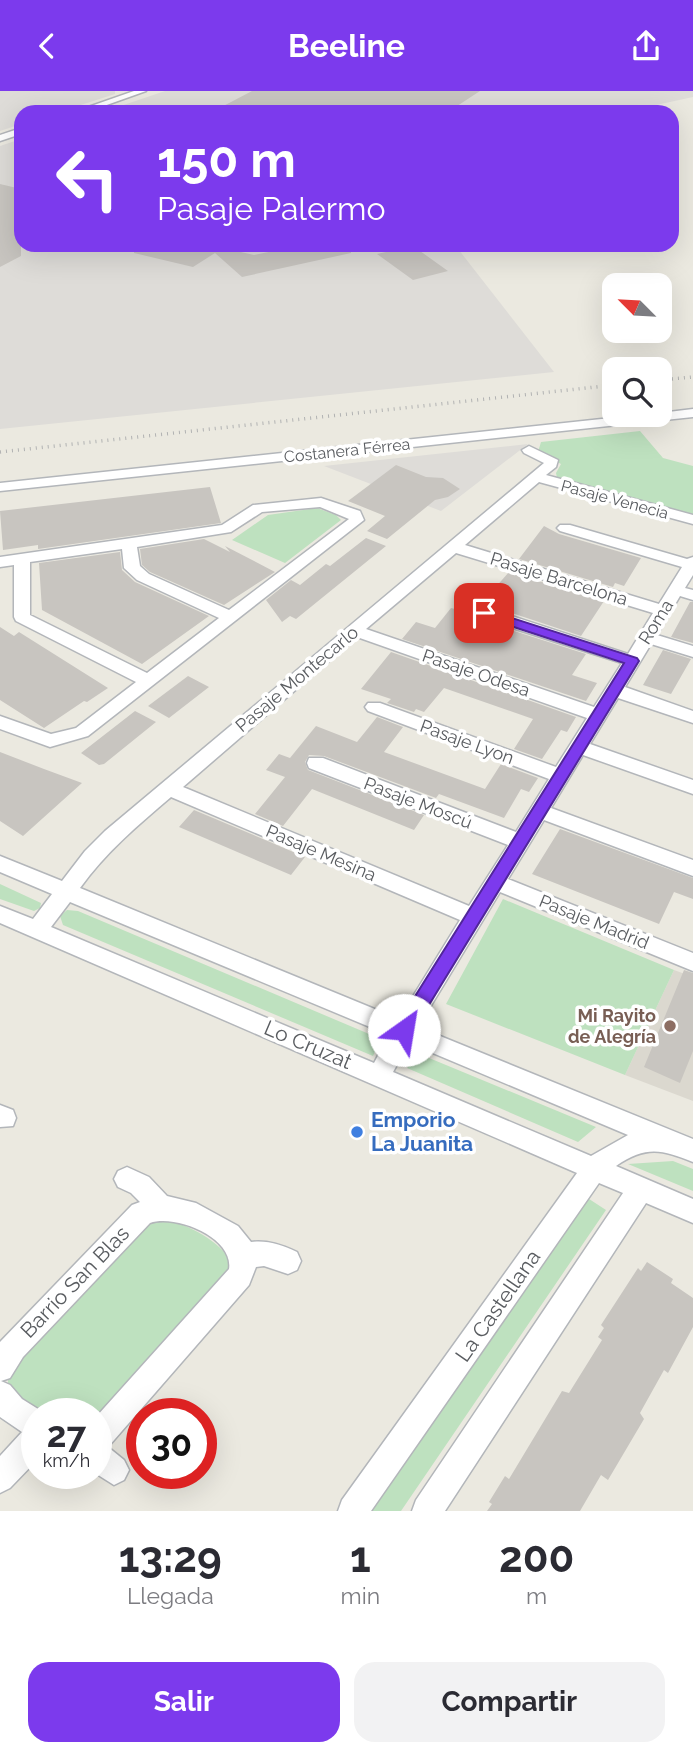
<!DOCTYPE html>
<html lang="es">
<head>
<meta charset="utf-8">
<style>
	body { margin:0; font-family:Raleway,sans-serif; background:#f2f2f3; color:#2b2b33; height:100vh; display:flex; flex-direction:column; font-size:26px; white-space:nowrap }
	* { box-sizing:border-box; margin:0 }
	p { font-size:23px; color:#7c7c81 }
	.icon { flex:none; width:38px; height:38px; fill:none; stroke:currentColor; stroke-width:2; stroke-linecap:round; stroke-linejoin:round }
	.map { position:relative; height:1420px; overflow:hidden }
	.panel { display:flex; flex-direction:column; background:#fff; flex:1 }
	.panel>* { flex:none }
	.guide { position:absolute; left:14px; top:14px; width:665px; height:147px; border-radius:21px; box-shadow:0 7px 28px #0002; background:#7c3aed; color:#fff; overflow:hidden }
	.needle { width:46px; rotate:294deg }
	.controls { position:absolute; left:602px; top:182px; display:grid; gap:14px }
	.controls a { display:grid; place-items:center; width:70px; height:70px; border-radius:14px; background:#fff; box-shadow:0 7px 28px #0002; font-size:35px }
	.speed { position:absolute; left:21px; top:1307px; display:flex; gap:14px; font-size:35px; font-weight:700; text-align:center }
	.speed>* { display:grid; place-content:center; width:91px; height:91px; border-radius:50%; background:#fff; box-shadow:0 7px 28px #0002; line-height:1 }
	.speed small { font-size:18px; font-weight:400 }
	.speed .limit { border:10px solid #d22; background:#fff; color:#111 }
	.pin { position:absolute; display:grid; place-items:center; width:60px; height:60px; color:#fff; margin:-30px; border-radius:14px; box-shadow:0 4px 10px #0006 }
	.me { position:absolute; width:77px; margin:-38px; rotate:32deg; stroke-linejoin:round; filter:drop-shadow(0 0 5px #0008) }
	.turn { display:flex; align-items:center; gap:24px; height:147px; padding:0 28px; font-size:32px }
	.turn .icon { width:91px; height:91px; stroke-width:2.5 }
	.turn b { display:block; font-size:49px; line-height:60px }
	.eta { display:flex; justify-content:space-evenly; align-items:center; height:119px; text-align:center }
	.eta b { font-size:42px; font-weight:700; line-height:49px }
	.primary-button { display:flex; gap:14px; margin-top:auto; padding:14px 28px }
	.primary-button a { flex:1; height:80px; border-radius:21px; background:#7c3aed; color:#fff; font-size:28px; font-weight:700; line-height:80px; text-align:center }
	.primary-button a+a { background:#f2f2f3; color:#2b2b33 }
	header { display:flex; justify-content:space-between; align-items:center; height:91px; padding:0 28px; background:#7c3aed; color:#fff; font-size:32px; font-weight:700 }
	.map>svg:first-child { display:block }
	.industrial { fill:#dedcd8 }
	.education { fill:#dbd8cf }
	.green { fill:#bee1bf }
	.building { fill:#c8c5c0 }
	.lines { fill:none; stroke-linecap:round; stroke-linejoin:round }
	.street-casing { stroke:#b3b6ba; stroke-width:3 }
	.street { fill:#fff; fill-rule:evenodd }
	.rail { stroke:#b1b2b2; stroke-width:3.5; stroke-dasharray:1 5; stroke-linecap:butt }
	.route { fill:#7c3aed; stroke:#51269a; stroke-width:2 }
	.education-dot { fill:#8d6e63; stroke:#fff; stroke-width:2.5 }
	.shop-dot { fill:#3f7fe0; stroke:#fff; stroke-width:2.5 }
	.labels { text-anchor:middle; stroke-width:7; stroke-linejoin:round; paint-order:stroke }
	.far-street-label { font-size:16px; fill:#595c60; stroke:#fff }
	.street-label { font-size:18px; fill:#595c60; stroke:#fff }
	.education-label { font-size:18px; font-weight:bold; fill:#785e54; stroke:#fff; text-anchor:end }
	.near-street-label { font-size:21px; fill:#595c60; stroke:#fff }
	.near-shop-label { font-size:21px; font-weight:bold; fill:#366cbe; stroke:#fff; text-anchor:start }
</style>
</head>
<body>
<header><svg class="icon" aria-label="back" viewBox="0 0 24 24"><path d="M15 5l-7 7 7 7"/></svg>Beeline<svg class="icon" aria-label="share" viewBox="0 0 24 24"><path d="M12 15V3M7 8l5-5 5 5M5 13v7h14v-7"/></svg></header>
<div class="map">
<svg width="693" height="1420" viewBox="0 0 693 1420">
	<rect width="100%" height="100%" fill="#ebe9e0"/>
	<path class="industrial" d="M0,0H115V3L59,21H21V33L0,40Z
		M165,0H693V6L624,21H103Z
		M21,48V154H455L554,281L0,338V55Z
		M528,353L441,420L324,375Z"/>
	<path class="education" d="M674,879L693,886V1010L625,984Z"/>
	<path class="green" d="M640,340L663,367L693,375V425L557,387L556,382L561,373L538,361L541,351Z
		M317,417L336,424L341,429L285,472L232,449L268,424Z
		M0,793L41,812L40,817L34,820L0,808Z
		M503,808L674,879L625,984L446,913Z
		M67,819L78,820L381,948L373,965L63,834L60,825Z
		M417,962L596,1036L578,1051L407,977Z
		M673,1070L693,1078V1100L628,1073Z
		M586,1106L606,1119L401,1420H371Z
		M159,1128C183,1130 216,1148 230,1168L228,1183L96,1331V1323H37L8,1302V1283L15,1271L151,1131Z"/>
	<path class="building" d="M252,0H480L448,21H212Z
		M0,93L21,98V165L0,176Z
		M134,154H228L223,157L254,164L303,154H350L351,162L242,186L215,162L193,176L134,162Z
		M413,155L448,180L413,189L377,163Z
		M396,374L426,386L443,387L460,398L448,406L435,409L387,448L367,440L385,425L348,410Z
		M210,396L221,432L38,458V454L3,459L0,420Z
		M544,435L559,443L641,467L624,495L615,492L613,496L519,468Z
		M366,447L386,455L296,528L290,525L282,531L266,509L291,489L300,494L326,473L330,475Z
		M204,448L230,461L225,455L275,481L224,514L150,481L142,474L140,458Z
		M120,461L122,479L135,491L209,525L142,573L42,519L39,472Z
		M509,481L604,510L581,545L491,515H479Z
		M690,511H693V552L671,546Z
		M451,517L474,523L477,528L586,563L572,584L597,592L586,610L402,548L416,531L435,537Z
		M0,536L14,545L19,541L108,597L87,611L84,610L44,637L0,609Z
		M663,559L691,568L671,603L643,594Z
		M391,561L576,626L567,641L561,639L542,668L514,658L533,628L444,597L424,621L416,618L414,621L387,612L391,608L361,598Z
		M188,585L209,596L169,627L148,615Z
		M135,620L156,631L104,673L99,674L81,662Z
		M377,626L403,636L384,661L485,698L501,673L538,687L529,701L521,698L504,727L439,703L436,707L324,665L309,664L305,671L308,679L424,724L414,739L312,698L283,735L255,723L285,686L266,679L279,663L290,667L316,635L357,651Z
		M0,661L44,678L82,692L23,745L0,730Z
		M194,719L270,751L305,766L291,784L179,736Z
		M560,738L693,787V808L674,801L659,833L532,783Z
		M684,879L693,882V960L680,992L644,976Z
		M647,1171L673,1188L671,1192L693,1207V1236L668,1282L664,1279L640,1322L644,1328L608,1389L601,1384L580,1420H487L492,1413L489,1411L505,1385L509,1388L562,1300L569,1302L602,1249L598,1246L604,1237L601,1234L638,1177L641,1180Z"/>
	<g class="lines">
		<defs>
			<path id="street" d="M134,0H146L87,21H74Z
				M21,37V43L0,50V44Z
				M693,318V326L0,400V392L639,324H660V322Z
				M529,355L558,369L556,376L546,384L693,424V433L539,391L465,454L659,513L682,476L560,440L557,437L560,434H570L687,468L693,466V484L685,497L693,499V509L680,505L657,544L693,555V566L651,553L625,596L693,620V632L618,607L590,653L693,689V703L583,664L551,717L693,769V785L544,729L508,788L693,862V880L500,801L418,936L693,1048V1071C662,1059 647,1054 616,1075L693,1108V1132L646,1112L445,1420H412L416,1409L623,1102L599,1092L371,1420H338L342,1409L577,1082L0,832V815L33,828L52,803L0,781V765L62,790L85,760L105,740L544,372L524,362L522,359ZM456,462L653,522L628,563L490,518H478L476,522L478,526L622,572L594,616L366,538ZM357,546L587,627L556,676L380,612H368L365,616L368,620L549,688L516,741L323,667H309L307,672L309,677L508,754L469,815L183,696ZM171,706L460,829L399,928L80,797C106,761 137,735 171,706ZM70,811L389,944L374,972L51,836ZM409,952L628,1044L591,1065L393,981Z
				M321,407L360,420L364,429L88,645L50,656L0,638V625L51,643L76,637L136,591L16,530L14,526V474L0,476V466L222,434L253,414ZM320,416L349,428L229,519L149,483L140,475L137,456L231,441L262,421ZM122,458L124,477L137,489L219,527L147,582L30,524V471Z
				M0,1014L13,1019L16,1027L13,1035L0,1036Z
				M127,1076L149,1086L167,1105L196,1112L238,1135L251,1151C268,1149 282,1154 297,1161L301,1170L297,1179L288,1183L264,1175L256,1176L249,1194L108,1356L124,1369L129,1379L124,1389L114,1394L95,1382L96,1326L229,1178C234,1147 176,1123 150,1132L23,1266L10,1287L1,1290L10,1294L22,1308L46,1323H37V1369L10,1397L0,1402V1365L22,1341L0,1326V1251L132,1114L140,1111L131,1102L118,1096L114,1088L118,1080Z"/>
		</defs>
		<use href="#street" class="street-casing"/>
		<use href="#street" class="street"/>
		<path class="rail" d="M660,289L693,286
			M0,361L614,294"/>
	</g>
	<path class="route" d="M484,518L637,567L639,570L410,945L404,947L397,945L394,939L397,934L624,572L480,525L478,522Z"/>
	<circle class="education-dot" cx="670" cy="935" r="7"/>
	<circle class="shop-dot" cx="357" cy="1041" r="7"/>
	<g class="labels">
		<g class="far-street-label">
			<text transform="translate(347 359) rotate(-6)" y="6">Costanera Férrea</text>
			<text transform="translate(615 408) rotate(15)" y="6">Pasaje Venecia</text>
		</g>
		<g class="street-label">
			<text transform="translate(559 488) rotate(17)" y="6">Pasaje Barcelona</text>
			<text transform="translate(656 531) rotate(-58)" y="6">Roma</text>
			<text transform="translate(476 582) rotate(19)" y="6">Pasaje Odesa</text>
			<text transform="translate(297 588) rotate(-40)" y="6">Pasaje Montecarlo</text>
			<text transform="translate(467 651) rotate(20)" y="6">Pasaje Lyon</text>
			<text transform="translate(418 712) rotate(21)" y="6">Pasaje Moscú</text>
			<text transform="translate(321 762) rotate(23)" y="6">Pasaje Mesina</text>
			<text transform="translate(594 831) rotate(22)" y="6">Pasaje Madrid</text>
		</g>
		<g class="education-label">
			<text x="656" y="931">Mi Rayito<tspan x="656" dy="21">de Alegría</tspan></text>
		</g>
		<g class="near-street-label">
			<text transform="translate(308 954) rotate(23)" y="7">Lo Cruzat</text>
			<text transform="translate(75 1191) rotate(-46)" y="7">Barrio San Blas</text>
			<text transform="translate(498 1215) rotate(-55)" y="7">La Castellana</text>
		</g>
		<g class="near-shop-label">
			<text x="371" y="1036">Emporio<tspan x="371" dy="24">La Juanita</tspan></text>
		</g>
	</g>
</svg>
<div class="controls">
<a><svg class="needle" viewBox="-14 -14 28 28"><path d="M0-13l5 13h-10z" fill="#e53935"/><path d="M0 13l5-13h-10z" fill="#7c7c81"/></svg></a>
<a><svg class="icon" aria-label="search" viewBox="0 0 24 24"><circle cx="10" cy="10" r="6"/><path d="M15 15l6 6"/></svg></a>
</div>
<div class="speed"><div>27<small>km/h</small></div><div class="limit">30</div></div>
<div class="pin" style="left:484px;top:522px;background:#d93025"><svg class="icon" aria-label="arrive" viewBox="0 0 24 24"><path d="M6 21V4h12l-3 4 3 4H6"/></svg></div>
<svg class="me" style="left:404px;top:939px" viewBox="-20 -20 40 40"><circle r="19" fill="#fff"/><path d="M0-13L10 11 0 6-10 11z" fill="#7c3aed"/></svg>
<div class="guide">
<div class="turn"><svg class="icon" aria-label="left" viewBox="0 0 24 24"><path d="M17 20v-9H6M10 6l-5 5 5 5"/></svg><div><b>150 m</b>Pasaje Palermo</div></div>
</div>
</div>
<section class="panel">
<div class="eta">
<div><b>13:29</b><p>Llegada</p></div>
<div><b>1</b><p>min</p></div>
<div><b>200</b><p>m</p></div>
</div>
<div class="primary-button"><a>Salir</a><a>Compartir</a></div>
</section>
</body>
</html>
